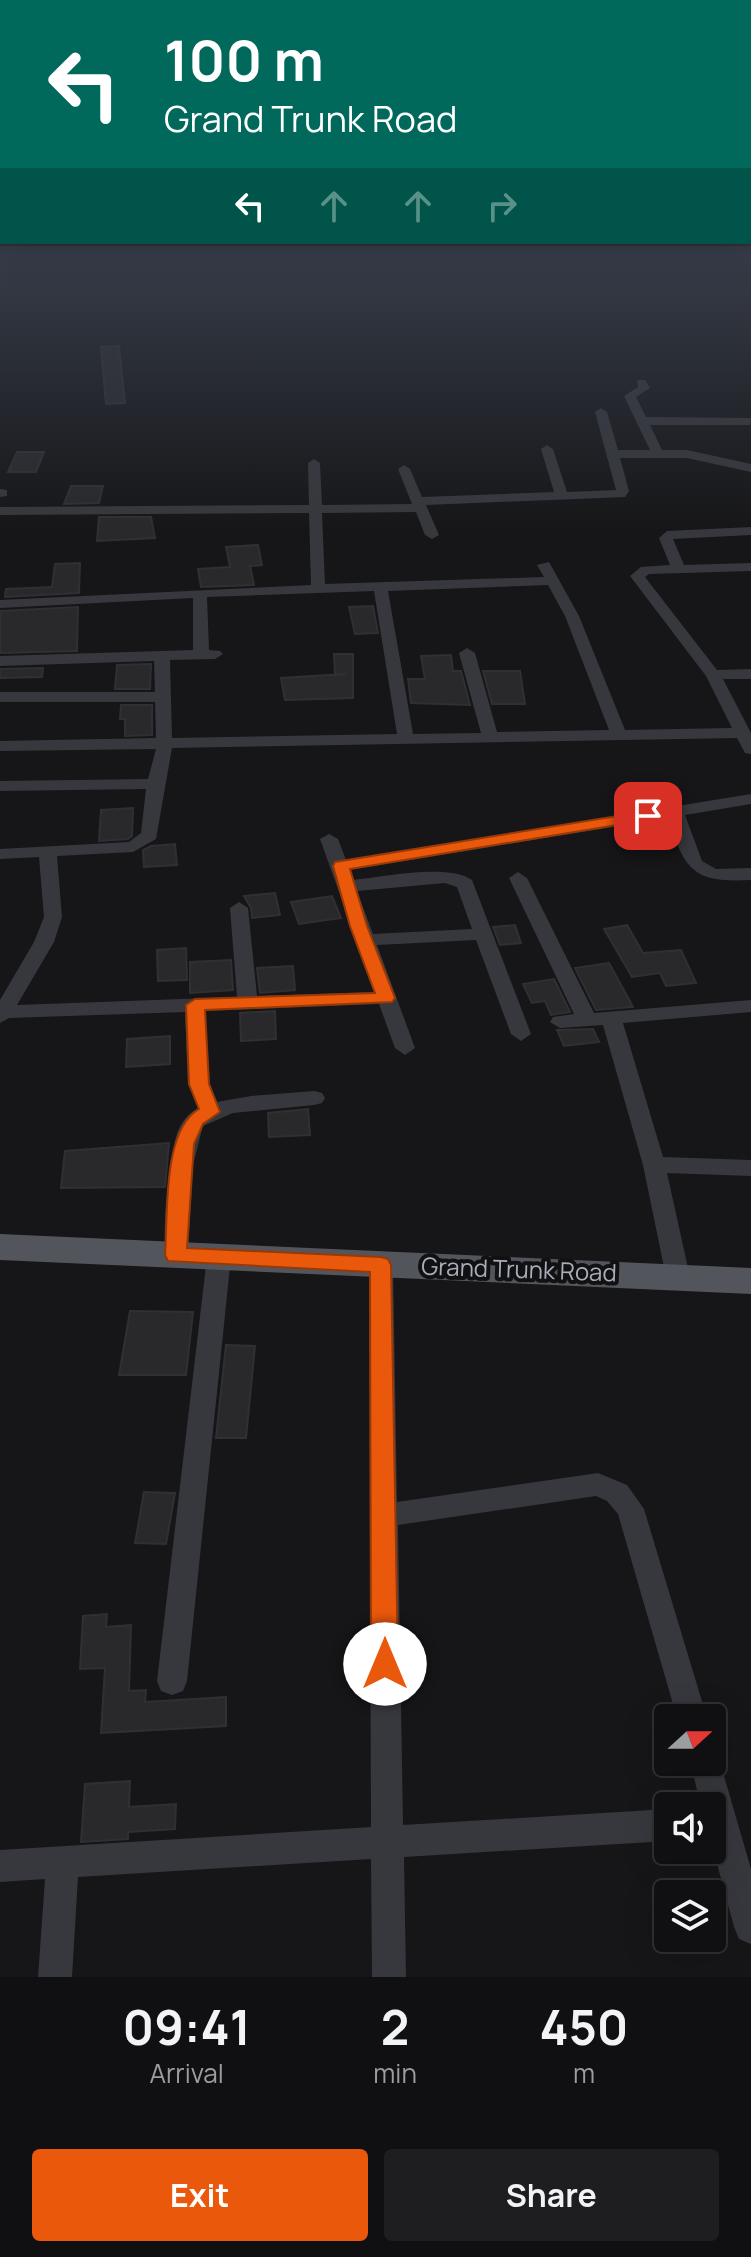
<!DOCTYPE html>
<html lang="en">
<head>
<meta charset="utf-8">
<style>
	body { margin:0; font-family:Manrope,sans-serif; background:#1e1e20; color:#f1f3f6; height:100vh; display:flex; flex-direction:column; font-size:30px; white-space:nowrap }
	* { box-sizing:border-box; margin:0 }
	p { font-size:26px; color:#9c9d9f }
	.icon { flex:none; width:44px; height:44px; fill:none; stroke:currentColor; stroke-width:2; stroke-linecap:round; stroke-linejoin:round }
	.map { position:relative; height:1977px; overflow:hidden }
	.side { display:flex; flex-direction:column; background:#101012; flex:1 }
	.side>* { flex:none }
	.hud { position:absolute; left:0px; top:0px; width:752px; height:244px; box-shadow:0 8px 32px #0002,0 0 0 2px #303032; background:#00695c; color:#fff; overflow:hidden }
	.needle { width:52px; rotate:69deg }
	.fabs { position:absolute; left:654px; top:1704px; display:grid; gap:16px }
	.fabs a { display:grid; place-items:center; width:72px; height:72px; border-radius:8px; background:#101012; box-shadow:0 8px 32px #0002,0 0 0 2px #303032; font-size:40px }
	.pin { position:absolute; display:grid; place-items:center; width:68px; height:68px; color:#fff; margin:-34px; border-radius:16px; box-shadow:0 4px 12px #0006 }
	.me { position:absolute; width:88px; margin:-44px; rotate:0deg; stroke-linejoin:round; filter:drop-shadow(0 0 6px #0008) }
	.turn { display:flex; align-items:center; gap:28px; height:168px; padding:0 32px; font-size:36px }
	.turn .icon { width:104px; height:104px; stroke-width:2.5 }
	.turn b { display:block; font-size:56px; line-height:68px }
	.lanes { display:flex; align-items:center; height:76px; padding:0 32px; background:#0003; justify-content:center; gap:40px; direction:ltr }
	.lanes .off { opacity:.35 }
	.eta { display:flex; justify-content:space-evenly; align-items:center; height:136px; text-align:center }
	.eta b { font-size:48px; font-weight:700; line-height:56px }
	.button { display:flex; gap:16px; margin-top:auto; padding:16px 32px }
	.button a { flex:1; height:92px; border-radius:8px; background:#ea580c; color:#fff; font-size:32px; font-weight:700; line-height:92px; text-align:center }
	.button a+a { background:#1e1e20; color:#f1f3f6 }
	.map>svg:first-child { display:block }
	.building { fill:#29292c; stroke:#303034; stroke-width:2 }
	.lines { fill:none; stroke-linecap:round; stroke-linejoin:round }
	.street { fill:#37383d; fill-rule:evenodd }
	.primary { fill:#53555c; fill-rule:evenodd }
	.route { fill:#ea580c; stroke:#983908; stroke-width:2 }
	.labels { text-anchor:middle; stroke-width:8; stroke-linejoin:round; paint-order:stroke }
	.street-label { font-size:24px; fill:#a8adb8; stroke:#111113 }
</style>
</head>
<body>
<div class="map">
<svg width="751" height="1977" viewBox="0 0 751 1977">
	<rect width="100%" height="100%" fill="#161618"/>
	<path class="building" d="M119,346L125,403L106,404L101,347Z
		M17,452H44L36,472H8Z
		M71,486H103L99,503L64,504Z
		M99,517H151L155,538L97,541Z
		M258,545L262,565L250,566L254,585L201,587L198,569L230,567L226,547Z
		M80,563L79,593L5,597L6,589L52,587L55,564Z
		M373,606L378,633L355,634L349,607Z
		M78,607L77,651L0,653V611Z
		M334,654H353V698L285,700L281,678L346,674L335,675Z
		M451,655L453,671H461L470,705L411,703L408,679H425L421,656Z
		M151,664L150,689H115L117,665Z
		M43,668L42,677L0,678V669Z
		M483,671H520L525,704H492Z
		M121,705H152V735L125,736V719H120Z
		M133,808L132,836L128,839L99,841L101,810Z
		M175,844L177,865L144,867L143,850L151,846Z
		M275,893L280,915L252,918L251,908L244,896Z
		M332,896L341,918L299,924L291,902Z
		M515,925L521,943L500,945L493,927Z
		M627,925L643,953L681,950L696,983L666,986L660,973L632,977L604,929Z
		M186,948L187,980L158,981L157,950Z
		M231,960L233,990L190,993V962Z
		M609,963L633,1007L596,1010L575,968Z
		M293,966L295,990L260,993L257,968Z
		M554,979L570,1012L551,1015L545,1001L532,1003L523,984Z
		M275,1011L276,1039L241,1041L240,1013Z
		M593,1029L599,1042L564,1046L557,1030Z
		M170,1036V1064L126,1067L127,1039Z
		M308,1109L310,1135L269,1137L268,1113Z
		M169,1143L165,1187L61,1188L65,1151Z
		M130,1311L193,1312L186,1375H119Z
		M226,1345L255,1346L246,1438H216Z
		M144,1492L175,1493L166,1544L135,1543Z
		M107,1614L106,1627L131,1625L129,1691L146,1690L145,1702L226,1697V1726L101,1733L105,1668L80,1669L83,1616Z
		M130,1781L129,1807L176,1804L175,1829L128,1832V1839L81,1842L85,1784Z"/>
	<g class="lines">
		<path class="street" d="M637,380H645L650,388L636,397L646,417L751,418L750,425H650L662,450H687L751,464V472L687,458H620L629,491L625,497L426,505L439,535L432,539L425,535L416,512L322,513L325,584L544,577L537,565L549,562L579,616L625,730L732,728L706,676L630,576L641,567L670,565L659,538L667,531L751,527V535L673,539L684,565L751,563V571L649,574L645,577L717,670L751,669V679H723L751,733V754L745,753L737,738L172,748L156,839L133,852L57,856L62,917L54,942L17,1005L237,997L230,908L239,902L248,908L257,996L375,992L320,839L329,834L338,839L346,860L751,794V804L685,815L702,861L716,869L751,868V880C693,883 685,871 668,818L349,870L353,880C383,877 448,863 472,880L531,1034L521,1041L511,1034L476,940L377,945L415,1048L405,1055L395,1048L379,1004L205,1011L210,1084L217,1102L251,1096L314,1091L322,1093L325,1098L322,1103L314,1105L233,1113L203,1126L193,1165L188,1255L184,1261L176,1264L168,1261C159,1245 170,1150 178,1131C182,1121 188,1114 198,1108L188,1084L185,1012L9,1018L0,1023V1000L34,942L44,917L39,857L0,859V849L129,842L141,833L146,789L0,791V781L148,779L156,749L0,751V741L156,738L155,702H0V692H155L154,661L0,666V656L193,650V598L0,608V600L311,585L309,513L0,515V507L309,505L308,463L314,459L320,463L322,505L412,504L398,469L404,465L410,469L422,497L554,492L541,449L547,445L553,449L567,492L616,490L595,412L601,408L607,412L618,450H650L624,396L638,387ZM548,585L565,616L609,730L497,732L475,653L467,648L459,653L481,733L413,734L388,591ZM374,591L397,734L172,738L170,660L215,659L223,654L220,651L209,650L207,597ZM445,883L457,887L472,929L373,934L357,891Z
			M0,489L7,490V496L0,497Z
			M518,872L527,878L594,1013L751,1000V1012L623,1023L663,1157L751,1160V1176L667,1173L690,1277L687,1283L678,1286L669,1283L666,1277L643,1165L603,1025L560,1028L550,1022L553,1017L574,1014L509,878Z
			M219,1248L227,1251L231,1257L187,1681L183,1691L172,1695L161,1691L157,1681L207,1257L211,1251Z
			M381,1256L389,1259L393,1265L397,1502L598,1473L627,1485L644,1509L707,1718H677L618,1514L607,1501L596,1496L398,1525L403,1825L668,1809V1841L404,1857L406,1977H372L371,1859L78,1877L72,1977H38L45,1879L0,1882V1850L371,1827L369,1265L373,1259Z
			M712,1750L720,1762L751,1869V1944L739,1939L734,1927L712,1845V1806H701L690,1762H712Z"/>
		<path class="primary" d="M0,1234L751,1268V1294L0,1260Z"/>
	</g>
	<linearGradient id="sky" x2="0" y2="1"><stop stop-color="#0c0c0d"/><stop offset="0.48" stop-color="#363c48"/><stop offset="1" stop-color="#363c48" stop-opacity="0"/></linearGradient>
	<rect width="751" height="530" fill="url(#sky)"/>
	<path class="route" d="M648,811L656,816L653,819L350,869L367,926L395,998L392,1002L205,1010L209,1084L220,1112L203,1124L194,1144L187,1248L381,1257L388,1259L391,1265L398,1664L394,1673L385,1677L375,1673L371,1664L370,1272L168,1261L165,1255C168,1216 162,1130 199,1109L189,1084L186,1005L195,999L375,993L350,926L333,866L335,862Z"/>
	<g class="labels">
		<g class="street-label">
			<text transform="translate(519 1270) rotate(2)" y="8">Grand Trunk Road</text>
		</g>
	</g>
</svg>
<div class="fabs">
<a><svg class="needle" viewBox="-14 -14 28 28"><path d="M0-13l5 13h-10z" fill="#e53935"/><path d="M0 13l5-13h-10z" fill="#9c9d9f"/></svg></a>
<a><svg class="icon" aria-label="sound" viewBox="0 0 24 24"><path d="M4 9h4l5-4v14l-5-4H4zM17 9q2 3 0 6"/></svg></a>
<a><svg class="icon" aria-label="layers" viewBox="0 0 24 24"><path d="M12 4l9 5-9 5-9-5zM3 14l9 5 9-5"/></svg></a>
</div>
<div class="pin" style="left:648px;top:816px;background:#d93025"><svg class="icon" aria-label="arrive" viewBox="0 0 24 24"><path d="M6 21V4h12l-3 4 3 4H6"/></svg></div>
<svg class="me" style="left:385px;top:1664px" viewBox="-20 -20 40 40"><circle r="19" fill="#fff"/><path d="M0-13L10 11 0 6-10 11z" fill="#ea580c"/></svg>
<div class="hud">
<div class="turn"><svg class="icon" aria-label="left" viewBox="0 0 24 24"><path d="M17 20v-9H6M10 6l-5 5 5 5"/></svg><div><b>100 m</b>Grand Trunk Road</div></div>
<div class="lanes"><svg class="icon" aria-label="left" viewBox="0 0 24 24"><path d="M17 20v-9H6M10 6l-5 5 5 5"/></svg><svg class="icon off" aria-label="ahead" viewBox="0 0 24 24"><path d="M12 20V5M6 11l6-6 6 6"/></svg><svg class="icon off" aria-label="ahead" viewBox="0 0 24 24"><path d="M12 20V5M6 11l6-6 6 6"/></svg><svg class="icon off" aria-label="right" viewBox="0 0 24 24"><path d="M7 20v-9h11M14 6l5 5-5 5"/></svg></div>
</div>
</div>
<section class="side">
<div class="eta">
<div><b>09:41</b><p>Arrival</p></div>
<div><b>2</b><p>min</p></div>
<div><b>450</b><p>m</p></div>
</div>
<div class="button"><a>Exit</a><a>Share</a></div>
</section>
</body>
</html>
